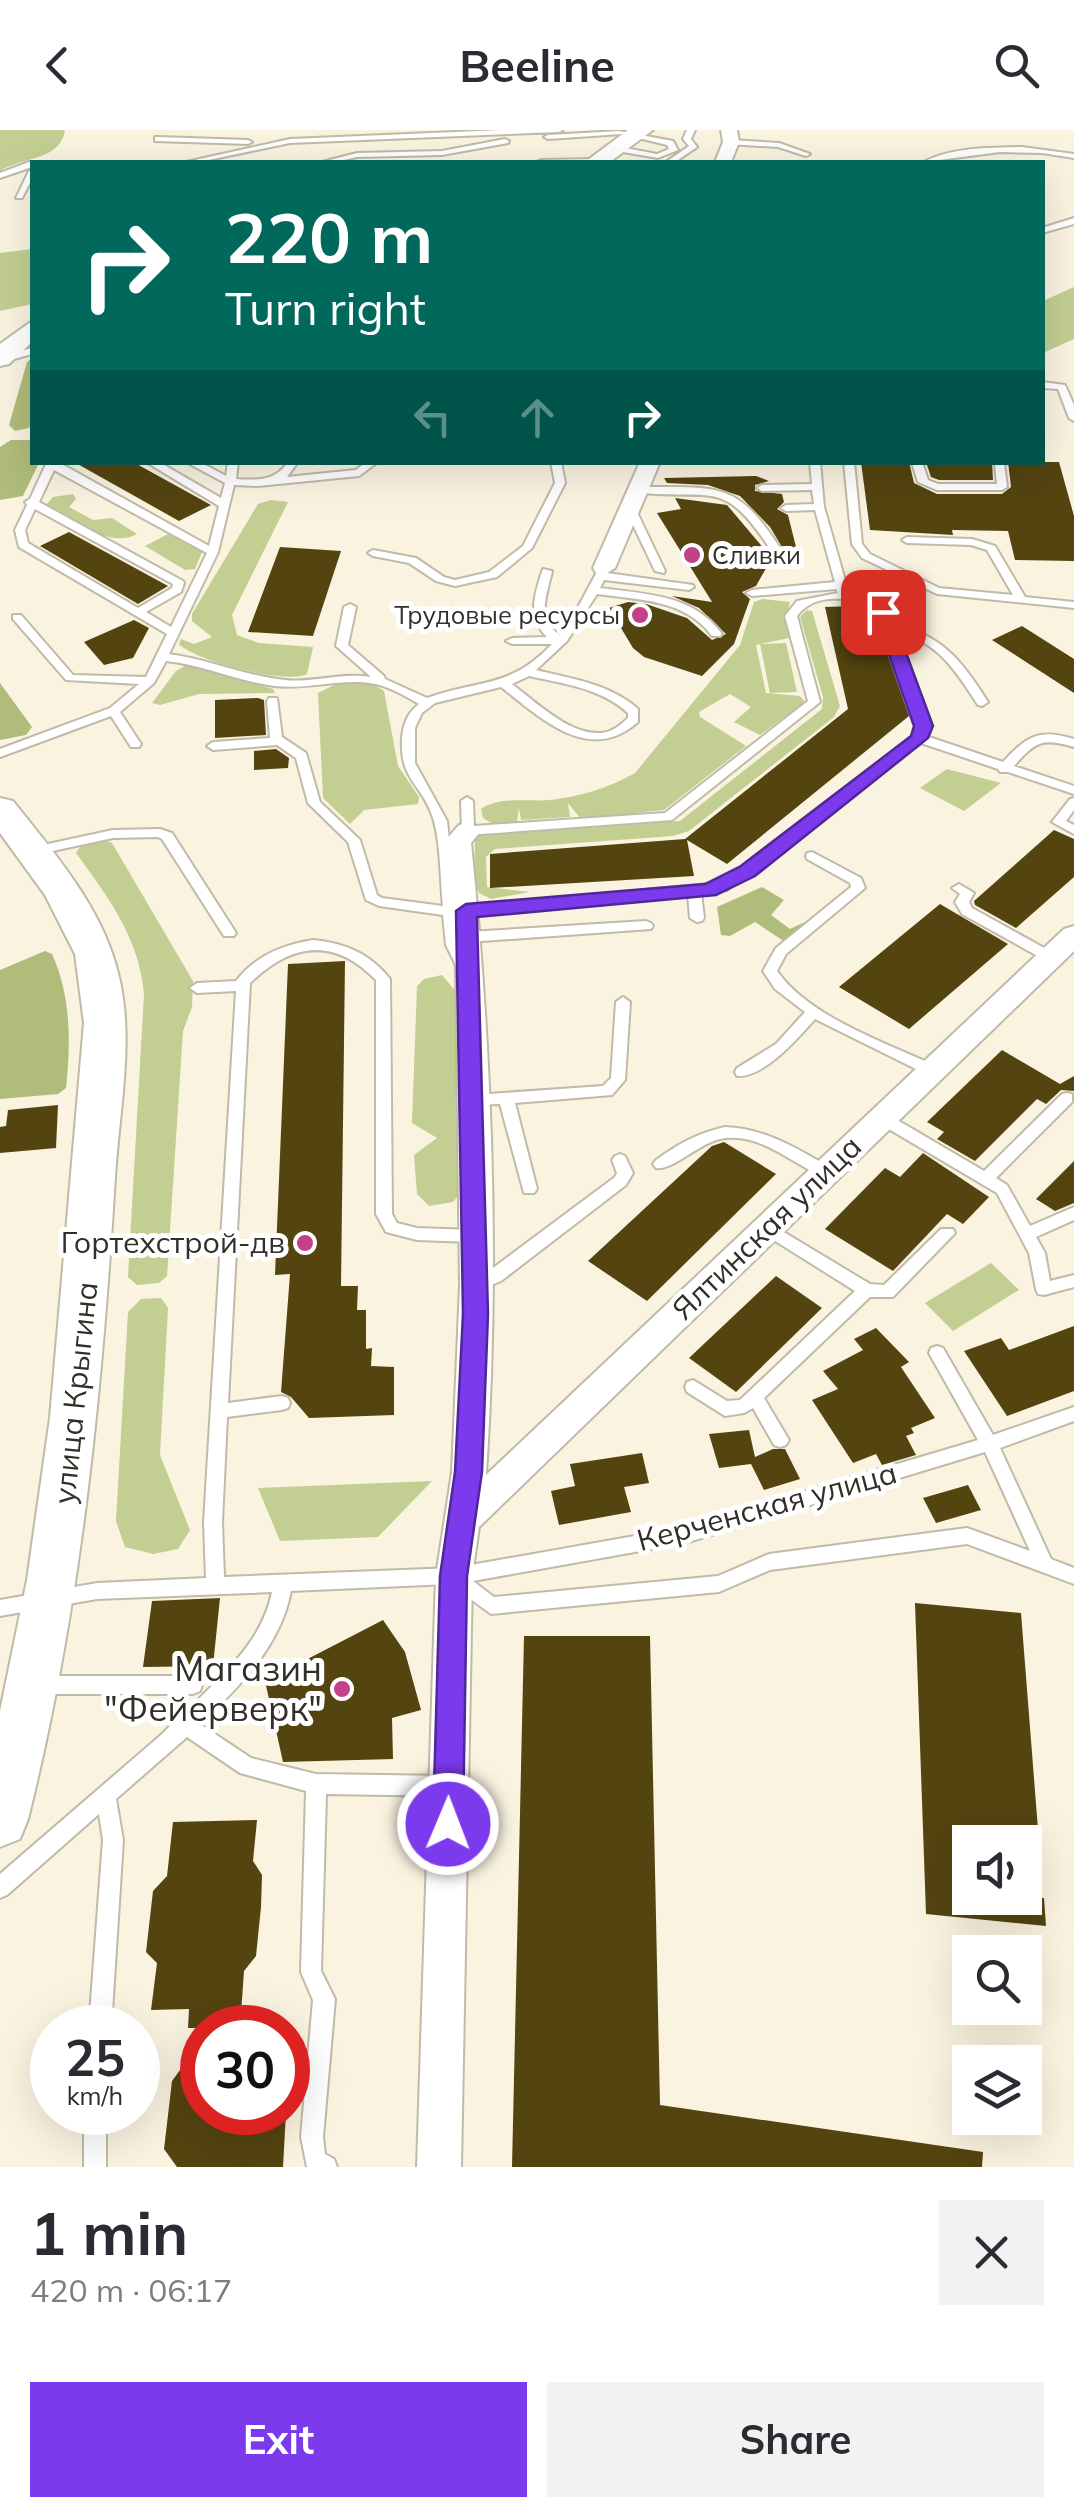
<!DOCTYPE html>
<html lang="en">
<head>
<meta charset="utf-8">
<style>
	body { margin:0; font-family:Mulish,sans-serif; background:#f2f2f3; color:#2b2b33; height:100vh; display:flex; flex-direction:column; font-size:38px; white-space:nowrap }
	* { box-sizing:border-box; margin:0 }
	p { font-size:32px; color:#7c7c81 }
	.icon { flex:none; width:55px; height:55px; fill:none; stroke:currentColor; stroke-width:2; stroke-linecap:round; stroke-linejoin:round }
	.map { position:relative; height:2037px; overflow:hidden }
	.side { display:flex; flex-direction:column; background:#fff; flex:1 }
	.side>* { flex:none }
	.hud { position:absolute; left:30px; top:30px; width:1015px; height:305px; border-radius:0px; box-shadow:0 10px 40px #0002; background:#00695c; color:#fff; overflow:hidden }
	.fabs { position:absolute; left:952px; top:1695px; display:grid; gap:20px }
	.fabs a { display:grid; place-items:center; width:90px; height:90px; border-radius:0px; background:#fff; box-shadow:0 10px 40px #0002; font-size:50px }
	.speed { position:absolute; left:30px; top:1875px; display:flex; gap:20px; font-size:50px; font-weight:700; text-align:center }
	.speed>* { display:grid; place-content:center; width:130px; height:130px; border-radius:50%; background:#fff; box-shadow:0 10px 40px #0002; line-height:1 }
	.speed small { font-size:25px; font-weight:400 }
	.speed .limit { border:15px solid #d22; background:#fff; color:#111 }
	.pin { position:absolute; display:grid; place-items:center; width:85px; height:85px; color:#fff; margin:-42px; border-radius:20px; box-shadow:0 5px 15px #0006 }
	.me { position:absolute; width:110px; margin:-55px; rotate:1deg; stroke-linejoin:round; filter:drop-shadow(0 0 8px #0008) }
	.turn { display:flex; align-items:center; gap:35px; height:210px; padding:0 30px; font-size:45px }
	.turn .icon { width:130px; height:130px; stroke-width:2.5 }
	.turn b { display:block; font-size:70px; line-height:85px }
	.lanes { display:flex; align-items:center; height:95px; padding:0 30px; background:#0003; justify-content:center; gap:50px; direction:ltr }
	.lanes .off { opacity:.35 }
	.round { display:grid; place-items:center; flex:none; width:105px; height:105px; border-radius:0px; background:#f2f2f3 }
	.head { display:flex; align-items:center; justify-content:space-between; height:170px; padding:0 30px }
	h1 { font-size:60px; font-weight:700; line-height:75px }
	.primary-button { display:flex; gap:20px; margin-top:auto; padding:20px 30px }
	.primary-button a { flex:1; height:115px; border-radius:0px; background:#7c3aed; color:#fff; font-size:40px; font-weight:700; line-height:115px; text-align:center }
	.primary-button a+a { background:#f2f2f3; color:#2b2b33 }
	header { display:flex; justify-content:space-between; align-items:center; height:130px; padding:0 30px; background:#fff; font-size:45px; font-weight:700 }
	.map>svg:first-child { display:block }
	.green { fill:#c2ce92 }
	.forest { fill:#afbc7a }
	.building { fill:#544410 }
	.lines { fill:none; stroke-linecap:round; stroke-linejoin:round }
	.service-casing { stroke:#c0baa8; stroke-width:4 }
	.minor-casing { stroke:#c0baa8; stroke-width:4 }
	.secondary-casing { stroke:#c0baa8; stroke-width:4 }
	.service { fill:#fff; fill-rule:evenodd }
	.minor { fill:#fff; fill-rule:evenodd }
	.secondary { fill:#fff; fill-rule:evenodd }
	.route { fill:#7c3aed; stroke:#51269a; stroke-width:2.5 }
	.poi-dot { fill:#c54187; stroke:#fff; stroke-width:4 }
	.labels { text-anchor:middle; stroke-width:10; stroke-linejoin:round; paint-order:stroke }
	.far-poi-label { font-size:25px; fill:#312f28; stroke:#fff; text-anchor:start }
	.street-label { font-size:30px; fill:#312f28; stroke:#fff }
	.poi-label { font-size:30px; fill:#312f28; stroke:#fff; text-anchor:end }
	.near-poi-label { font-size:35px; fill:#312f28; stroke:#fff; text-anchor:end }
</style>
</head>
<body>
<header><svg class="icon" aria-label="back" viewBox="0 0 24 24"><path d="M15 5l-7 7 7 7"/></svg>Beeline<svg class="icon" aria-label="search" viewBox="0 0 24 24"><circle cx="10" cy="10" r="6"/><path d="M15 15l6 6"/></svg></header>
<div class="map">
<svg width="1074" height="2037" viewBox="0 0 1074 2037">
	<rect width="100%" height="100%" fill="#faf3e0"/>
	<path class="green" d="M0,0H63L65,1C59,31 22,27 0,41Z
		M32,119V174L0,181V123Z
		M1074,157V209L1043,223V171Z
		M73,364L76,369L69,377L93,390L112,388L137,404C110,419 71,390 46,375L53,367Z
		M271,370L288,372L232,485L237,505L259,513L313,517L307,544C287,555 193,530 179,514L181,509L194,514L212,507L192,491V484L258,374Z
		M168,404L202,422L195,439L185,440L145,416Z
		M763,469L790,472L786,486L789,508L756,515L766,563L800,566L805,572L760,605L734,592L751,577L730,564L699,582L700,587L746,616L664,680L581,689L568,673L570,687L521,690L519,678L517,692L493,694L483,688L481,679C500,666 530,672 551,670C581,666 609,658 635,643L740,515L754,472Z
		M807,480L812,481L840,576L834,587L689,701L673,706L495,719L486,727L487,757L530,762L491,769L479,763L474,752L475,706L680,691L822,579L823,567L800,487Z
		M786,513L797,562L770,563L760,514Z
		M188,534L273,559L275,563L199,564L160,575L152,573L176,541Z
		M338,553L373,554L384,561L398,636L419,667L418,674L364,680L350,694L323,668L318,563Z
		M947,639L1001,653L964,681L920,658Z
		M103,709L112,713L193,851L192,877L183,901L167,1146L159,1153L137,1155L128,1147L144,864C139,807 108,767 76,723L81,715Z
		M442,845L456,862L460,1063L453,1072L429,1076L417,1064L414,1025L437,1008L412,993L417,856L424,849Z
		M991,1133L1019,1160L953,1201L925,1173Z
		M161,1168L168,1178L160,1325L190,1400L178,1419L153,1424L125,1417L116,1391L128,1182L141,1169Z
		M432,1351L378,1407L280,1411L258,1358Z"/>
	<path class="forest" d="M32,228V290L29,298L15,301L9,295L27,232Z
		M11,310H32V332L39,333L23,366L0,370V317Z
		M0,553L32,597L26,605L0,610Z
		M762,757L784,770L771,785L790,799L816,787L785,812L755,792L730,806L721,805L717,777Z
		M45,821L52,824C71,866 71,912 66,958L58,964L0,969V840Z"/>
	<path class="building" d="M74,332H133L211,375L179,391Z
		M861,332H909L914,353L937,364H1002L1011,357L1008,332H1059L1074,386V431L1015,430L1008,401L952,400L953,405L870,400Z
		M926,332H992L993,350H939L931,347Z
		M756,346L769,351L755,355V361L782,364L784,372L777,379L788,385L799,429L769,433L756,456L742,462L750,469L734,514L702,546L644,527L633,518L609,478L628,472L646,474L687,488L712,510L726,504L699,478L672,466L712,472L657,383L681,379L675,368L727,375L771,427L786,424L770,397L740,366L708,355L667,353L664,348Z
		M69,402L168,456L138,474L40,416Z
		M280,417L341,421L313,506L248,502Z
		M854,476L874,486L909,586L727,734L687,710L694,746L490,758V724L685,709L848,579L825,477Z
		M134,490L149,498L133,528L104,535L84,512Z
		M1022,496L1074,529V563L992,510Z
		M258,568L264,570L266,605L215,608V570Z
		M276,619L289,628L288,638L254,640V621Z
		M1054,700L1074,709V747L1016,798L975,775L974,771Z
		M940,774L1008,814L909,899L839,857Z
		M345,831L341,1156H358L357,1180H366V1219L372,1218L371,1236L394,1237V1285L309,1288L291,1267L281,1262L290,1144L275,1145L288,834Z
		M1002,920L1060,954L1074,946V961L1061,960L1046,974L1037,969L975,1031L937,1009L944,1002L927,992Z
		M58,975L56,1018L0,1023V997L6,996L8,980Z
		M724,1012L776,1044L647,1171L588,1131L712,1016Z
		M923,1023L989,1067L963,1094L947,1084L893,1141L825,1099L885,1038L900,1047Z
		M1074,1031V1073L1055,1081L1036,1069Z
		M776,1146L822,1178L736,1262L689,1228Z
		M1074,1196V1261L1007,1286L964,1221L1001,1208L1009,1220Z
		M876,1198L909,1232L901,1237L935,1288L911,1298L914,1303L906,1306L916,1325L882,1335L876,1324L853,1333L812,1270L838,1259L823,1241L863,1220L854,1209Z
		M749,1300L755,1327L773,1319H785L800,1349L764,1360L751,1334L719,1338L709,1304Z
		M642,1323L649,1353L624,1357L631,1382L559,1395L551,1361L575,1356L570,1334Z
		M968,1355L981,1380L936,1393L923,1368Z
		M220,1468L213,1536L143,1537L152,1471Z
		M915,1473L1021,1483L1039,1712H970V1768H1044L1046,1796L926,1784Z
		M383,1490L405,1522L421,1580L392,1588L393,1629L283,1632L265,1551Z
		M524,1506H650L660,1975L983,2022L982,2037H512Z
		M257,1690L253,1731L262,1745L261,1777L256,1826L244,1841L240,1898H188L189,1879L151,1880L157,1833L146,1822L153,1761L167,1746L173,1692Z
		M202,1910V1982H286L283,2037H177L164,2019L172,1951Z"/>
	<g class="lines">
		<defs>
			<path id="service" d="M502,0H563L559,2L290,13L199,32H186L290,9Z
				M687,0H695L691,9L697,17L675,32H666L689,16L683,9Z
				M619,1L673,11L678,20L658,28L617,21V17H620L657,24L669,19L667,15L622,4L548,9L544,7L548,5Z
				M158,7L248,10L252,12L248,14L155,11V7Z
				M505,9L509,11L508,13L442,25L357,27L334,32H322L357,23L442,21Z
				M731,10L779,13L810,24L806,26L778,17L728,14V10Z
				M1022,17L1074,24V28L1042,23L1000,22L924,32C952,17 990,18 1022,17Z
				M599,29L602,32H537L541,30Z
				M29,32H35H32V37L0,48V43Z
				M29,41H32V49L22,68H16Z
				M1074,88V94L1042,103V98Z
				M32,218V224L0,233V227Z
				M1042,252L1065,255L1074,275V291L1069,288L1058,259L1042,258Z
				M47,332H58L209,416L219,376L146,332H159L221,368L225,353L186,332H200L226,346L228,332H238L236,349C256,350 275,352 288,332H298L287,347L356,340L366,332H378L359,346L258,356L234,355L218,422L169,524C208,529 245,546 285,550C314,553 342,542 371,547L336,516L344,477L350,474L356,477L348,515L384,546L385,549L427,568C479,549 510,559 552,514H512L506,511L512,508L547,507C526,487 535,463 543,439L552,441C547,466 535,488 560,505L576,481L599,438L604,435L609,438L607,443L693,455L694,457L689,460L604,450L600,458C645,464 693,464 722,504L720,506H712C685,469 639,470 597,464L567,511L536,540C573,549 610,554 638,579V592C589,635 542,589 501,557L435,573L422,583L415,598V633L447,691L460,815L469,834L462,839L457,837L446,815L443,785L379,776L366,770L348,712L308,673L296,628L277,615L213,620L207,616L213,612L270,608L267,571L269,568H277L282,607L306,623L320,672L360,710L377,765L382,768L443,776C440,749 441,713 433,688C423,655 399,650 402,608C403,595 408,582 419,574C405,566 392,558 376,554C345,547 308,560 274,556C237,551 203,535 166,531L154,553L120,582L141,614L139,617H131L111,586L0,627V619L110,578L139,554L66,550L13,489V485H21L73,545L146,547L167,504L19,417L15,400L27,375L25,372L30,369ZM54,340L207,423L171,497L146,482L181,462L184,453L183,451L39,372ZM35,379L173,454L172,458L138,478L28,413L25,400ZM529,546C564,554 601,558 628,583V588C620,595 613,602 601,603C569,605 536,572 512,554Z
				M551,332H561L565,353L532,418L497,447L455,456L436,451L409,433L373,426L368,423L373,420L416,428L444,447L455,450L489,442L523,416L555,353Z
				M810,332H820L824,377L849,464C873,468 885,473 894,496C941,502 964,534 988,572L982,576L978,575C957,543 937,509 896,503L929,596L926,606L1003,632C1027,606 1039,598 1074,609V617C1042,608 1036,611 1014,636L1074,656V664L1008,642H1000L998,639L921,613L727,760L701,763L704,788L702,791L697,792L690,788L688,765L461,784L459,781L461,778L466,777L719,753L914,606L917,596L878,484C855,466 816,461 797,486L820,572L672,690L468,705L462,701L461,671L467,667L473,671L474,696L665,683L808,571L785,486L797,471L838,463L836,459L752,466L746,463L752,460L835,452L815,380L786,381L781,378L786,375L814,374L812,360L762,361L757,358L762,355L812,354Z
				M844,332H854L862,414L870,424L939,458L1013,465L987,420L971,415L907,413L902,410L907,407L972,409L995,416L1025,467L1074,472V478L937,464L862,428L852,414Z
				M922,332L928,350L938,354H997L995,335L1004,333L1007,357L1002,360H937L918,352L912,333Z
				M638,357C719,358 737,349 783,423L774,425C722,344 716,372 634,362V358Z
				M627,378L636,380L665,441L664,443L655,441L626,380Z
				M1074,668V680L1066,691L1074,695V704L1052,692L1070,669Z
				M160,699L172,703L236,803L234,806H224L162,709L158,707L113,708L34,725L28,721L34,717L113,700Z
				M812,722L861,748L865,758L786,824L777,841C810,888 887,913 938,937L940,941L938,945H928L815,889C798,908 764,948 737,946L735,942L737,938L776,914L805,882L775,859L763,841L776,818L851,757L850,753L807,729L806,726L807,723Z
				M959,754L974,763L969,772L972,778L1055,824L1057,827L1055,830H1045L962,784L955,772L960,764L952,758Z
				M646,791L651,793L653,796L651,799L468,812L461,807L468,802Z
				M313,810C345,813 369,823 390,849L392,1084L397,1093L417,1098L473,1100L479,1102L481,1106L479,1110L473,1112L417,1110L386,1102L376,1084V850C334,807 292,812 250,853L228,1273L282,1266L288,1268L290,1273L288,1278L282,1280L227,1287L222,1392L224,1447L454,1438L685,1397L978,1310L929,1223L931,1218L937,1216L943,1218L993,1305L1074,1277V1291L1000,1318L1051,1429L1074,1438V1454L967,1414L770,1440L719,1462L491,1484L450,1454L291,1461C280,1517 240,1556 200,1594L251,1628L316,1644L449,1646L456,1649L459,1656L456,1663L449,1666L326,1664L321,1841L335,1869L323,2007L325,2024L334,2029L337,2037H307L301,2007L313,1870L301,1842L306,1661L240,1643L187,1607L116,1669L123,1710L111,1898H89L103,1710L99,1684L7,1765L0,1768V1744L161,1605L173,1593L176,1587L183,1584L193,1575C227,1540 262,1511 272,1462L97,1469L0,1486V1470L97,1453L206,1448L204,1392L236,861L197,863L190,858L197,853L236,851C255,826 282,815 313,810ZM985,1322L1030,1421L967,1398L769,1424L718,1446L494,1467L473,1451L685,1413Z
				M623,867L630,872L625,950L612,965L515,973L537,1059L534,1063H524L500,974L474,975L467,970L474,965L603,956L611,948L616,872Z
				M1067,963L1072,964V972L996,1048L1007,1055L1030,1096L1074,1077V1090L1036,1107L1045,1123L1050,1151L1074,1145V1157L1044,1165L1038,1164L1036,1159L1029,1123L997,1063L877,992L875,988L877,984H887L984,1041L1062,964Z
				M725,997C765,998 797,1019 831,1038L834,1042L831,1046L826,1048C793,1035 763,1004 726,1008C701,1010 674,1041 656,1038L653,1034L656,1030C678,1014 698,1003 725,997Z
				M620,1024L625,1026L633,1043L626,1055L501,1151L477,1161L471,1160L469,1155L471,1150L489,1141L615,1047L617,1043L612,1030L615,1026Z
				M767,1092L870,1154L884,1155L941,1099H953L955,1103L893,1167H870L764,1268L789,1310L786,1315L780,1317L774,1315L753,1278L744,1283L725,1286L687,1262L685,1257L687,1252L693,1250L727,1271L740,1270L855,1161L761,1102L759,1098L761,1094Z
				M39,1546H193L200,1549L202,1555L200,1561L193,1564H39L32,1561L30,1555L32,1549Z
				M84,1982H106V2037H84Z"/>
			<path id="minor" d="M721,0H737L739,12L731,32H715L723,12Z
				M640,332H660L615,438L604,445L596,443L593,438Z
				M468,693L481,701L471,713C492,921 500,1135 486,1345L1064,799L1074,796V821L479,1397L472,1446L461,2037H417L436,1446L452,1342L460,1155L456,839L445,711L459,695Z"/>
			<path id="secondary" d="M628,0H653L610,32H585Z
				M32,191V212L9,234L0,236V214Z
				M0,668L13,671C54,723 102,777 118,843C135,908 119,981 115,1047C102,1264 81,1477 28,1689L20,1709L0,1717V1581L27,1450L50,1288L84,893L75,824L45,765L0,703Z"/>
		</defs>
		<use href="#service" class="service-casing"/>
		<use href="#minor" class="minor-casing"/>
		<use href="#secondary" class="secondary-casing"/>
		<use href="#service" class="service"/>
		<use href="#minor" class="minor"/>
		<use href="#secondary" class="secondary"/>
	</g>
	<path class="route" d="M883,477L891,482L933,596L928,608L755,746L716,765L477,787L488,1184L482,1342L467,1446L463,1694L458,1705L448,1709L437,1705L433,1694L440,1446L455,1342L463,1184L456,781L466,774L705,754L741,736L911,606L914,596L874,482Z"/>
	<g class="poi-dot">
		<circle cx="692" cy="425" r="10"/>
		<circle cx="640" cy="485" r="10"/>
		<circle cx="305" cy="1113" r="10"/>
		<circle cx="342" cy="1559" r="10"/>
	</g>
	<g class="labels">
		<g class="far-poi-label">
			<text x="712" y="434">Сливки</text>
			<text x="620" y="494" text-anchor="end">Трудовые ресурсы</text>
		</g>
		<g class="street-label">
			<text transform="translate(767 1098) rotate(-44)" y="10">Ялтинская улица</text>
			<text transform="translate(76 1263) rotate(-84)" y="10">улица Крыгина</text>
			<text transform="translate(767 1377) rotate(-15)" y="10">Керченская улица</text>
		</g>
		<g class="poi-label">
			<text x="285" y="1123">Гортехстрой-дв</text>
		</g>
		<g class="near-poi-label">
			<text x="322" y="1551">Магазин<tspan x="322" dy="40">"Фейерверк"</tspan></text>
		</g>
	</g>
</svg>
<div class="fabs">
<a><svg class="icon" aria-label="sound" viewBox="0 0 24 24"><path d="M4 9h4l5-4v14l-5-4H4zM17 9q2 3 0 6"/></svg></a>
<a><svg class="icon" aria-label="search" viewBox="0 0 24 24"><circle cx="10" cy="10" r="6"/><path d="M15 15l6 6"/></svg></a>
<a><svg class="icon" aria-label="layers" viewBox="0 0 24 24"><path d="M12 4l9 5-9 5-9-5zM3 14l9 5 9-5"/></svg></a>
</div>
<div class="speed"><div>25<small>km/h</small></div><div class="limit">30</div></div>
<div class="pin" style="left:883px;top:482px;background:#d93025"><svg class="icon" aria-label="arrive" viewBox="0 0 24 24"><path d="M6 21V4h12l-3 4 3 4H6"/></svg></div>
<svg class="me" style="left:448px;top:1694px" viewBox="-20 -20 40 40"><circle r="17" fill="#7c3aed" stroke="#fff" stroke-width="3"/><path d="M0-11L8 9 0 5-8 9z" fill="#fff"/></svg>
<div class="hud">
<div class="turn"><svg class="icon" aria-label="right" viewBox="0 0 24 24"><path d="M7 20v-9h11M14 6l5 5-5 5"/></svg><div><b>220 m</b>Turn right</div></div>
<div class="lanes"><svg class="icon off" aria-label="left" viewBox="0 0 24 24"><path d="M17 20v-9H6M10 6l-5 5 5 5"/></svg><svg class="icon off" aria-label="ahead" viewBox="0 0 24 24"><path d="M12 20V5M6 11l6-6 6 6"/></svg><svg class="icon" aria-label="right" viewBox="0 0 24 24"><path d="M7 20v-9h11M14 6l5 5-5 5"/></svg></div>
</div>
</div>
<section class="side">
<div class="head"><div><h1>1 min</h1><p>420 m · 06:17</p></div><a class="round"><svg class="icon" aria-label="close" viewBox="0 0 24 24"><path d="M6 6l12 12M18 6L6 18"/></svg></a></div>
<div class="primary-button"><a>Exit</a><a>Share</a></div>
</section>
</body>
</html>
